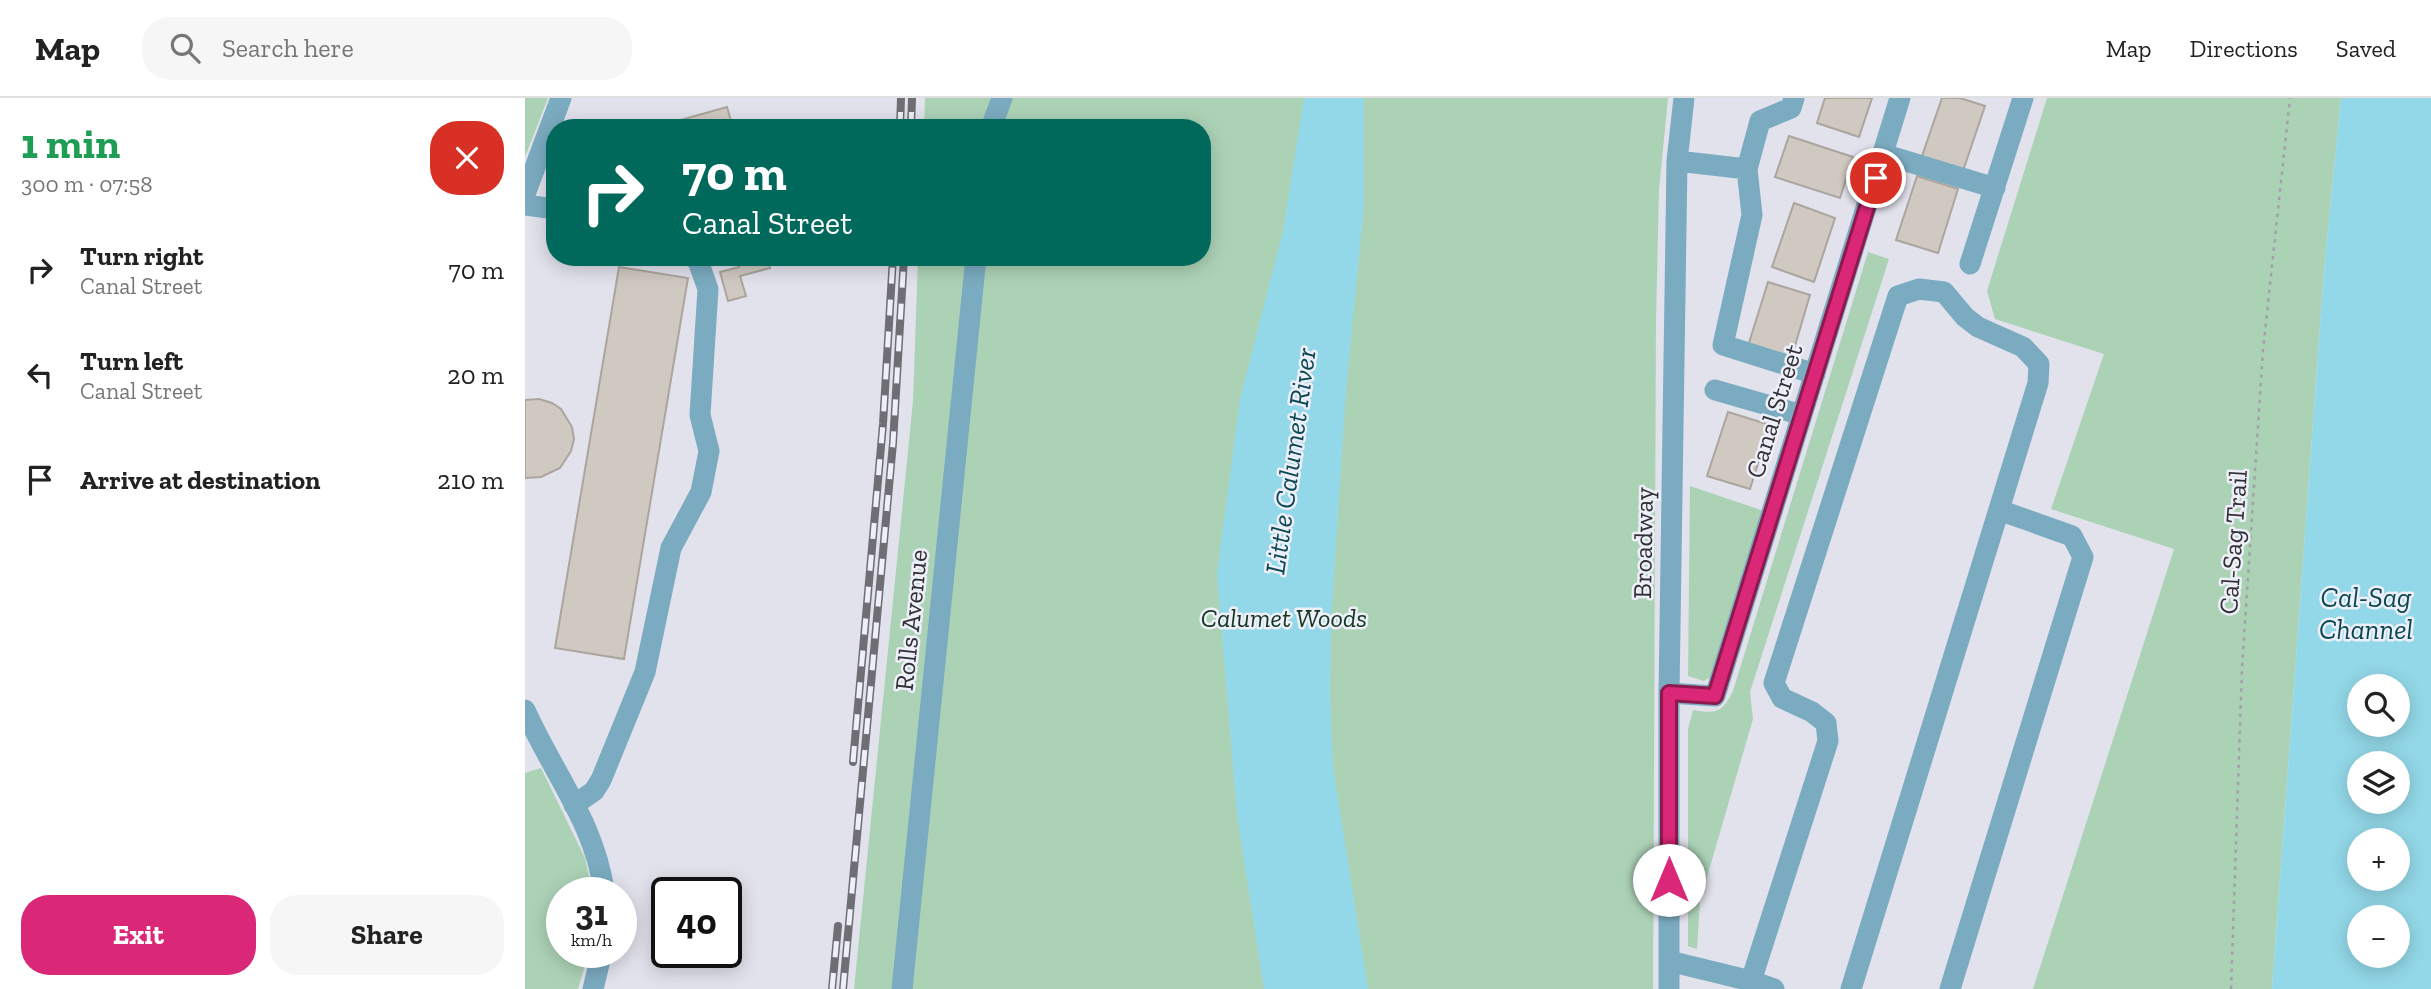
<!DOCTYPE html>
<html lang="en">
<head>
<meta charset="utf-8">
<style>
	body { margin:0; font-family:"Zilla Slab",serif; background:#f6f6f6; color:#222; height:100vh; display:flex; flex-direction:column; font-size:26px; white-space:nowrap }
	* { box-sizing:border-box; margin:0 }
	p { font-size:23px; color:#767676 }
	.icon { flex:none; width:38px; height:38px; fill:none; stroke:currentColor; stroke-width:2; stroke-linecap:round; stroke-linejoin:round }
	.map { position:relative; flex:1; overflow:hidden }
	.drawer { display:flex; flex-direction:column; background:#fff; width:525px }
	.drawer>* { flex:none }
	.top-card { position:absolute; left:21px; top:21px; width:665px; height:147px; border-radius:28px; box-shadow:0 4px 18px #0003; background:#00695c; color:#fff; overflow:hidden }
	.tools { position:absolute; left:1822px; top:576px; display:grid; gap:14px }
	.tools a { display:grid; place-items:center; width:63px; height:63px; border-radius:50%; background:#fff; box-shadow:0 4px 18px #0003; font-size:35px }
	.speed { position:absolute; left:21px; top:779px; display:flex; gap:14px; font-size:35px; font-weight:700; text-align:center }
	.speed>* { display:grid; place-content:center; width:91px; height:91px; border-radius:50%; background:#fff; box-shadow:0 4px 18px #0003; line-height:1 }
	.speed small { font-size:18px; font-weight:400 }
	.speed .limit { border:4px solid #111; border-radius:10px; background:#fff; color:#111 }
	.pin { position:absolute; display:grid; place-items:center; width:60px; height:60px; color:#fff; margin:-30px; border:4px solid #fff; border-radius:50%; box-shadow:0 2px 7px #0007 }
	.me { position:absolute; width:77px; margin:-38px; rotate:0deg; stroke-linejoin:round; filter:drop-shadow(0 0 5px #0008) }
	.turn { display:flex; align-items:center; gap:24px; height:147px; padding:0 21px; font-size:32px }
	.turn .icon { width:91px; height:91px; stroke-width:2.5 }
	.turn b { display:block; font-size:49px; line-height:60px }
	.round { display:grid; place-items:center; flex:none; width:74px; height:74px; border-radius:28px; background:#f6f6f6 }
	.overview { display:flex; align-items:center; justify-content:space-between; height:119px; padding:0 21px }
	h1 { font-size:42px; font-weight:700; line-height:52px; color:#1e9e55 }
	.action { display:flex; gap:14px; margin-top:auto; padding:14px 21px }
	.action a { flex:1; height:80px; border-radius:28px; background:#db2777; color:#fff; font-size:28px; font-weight:700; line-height:80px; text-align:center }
	.action a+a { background:#f6f6f6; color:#222 }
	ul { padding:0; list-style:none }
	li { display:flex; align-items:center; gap:21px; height:105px; padding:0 21px }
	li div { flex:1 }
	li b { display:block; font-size:26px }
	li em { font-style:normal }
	header { display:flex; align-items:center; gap:42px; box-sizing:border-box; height:98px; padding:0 35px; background:#fff; border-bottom:2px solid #e0e0e0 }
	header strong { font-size:33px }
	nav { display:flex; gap:38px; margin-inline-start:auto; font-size:24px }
	.search { width:490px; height:63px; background:#f6f6f6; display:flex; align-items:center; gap:18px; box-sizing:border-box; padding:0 24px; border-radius:28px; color:#767676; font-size:26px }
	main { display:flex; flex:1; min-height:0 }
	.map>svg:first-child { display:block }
	.green { fill:#acd2b6 }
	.water { fill:#93d8e8; fill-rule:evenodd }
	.building { fill:#d0c9c2; stroke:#aca59e; stroke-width:2 }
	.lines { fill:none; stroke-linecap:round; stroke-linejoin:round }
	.path { stroke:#a0a1a9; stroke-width:2.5; stroke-dasharray:3.5 5; stroke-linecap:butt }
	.minor { stroke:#7babc0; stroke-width:21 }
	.rail-casing { stroke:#6e6e74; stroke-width:8 }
	.rail { stroke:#eeeff9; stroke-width:5; stroke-dasharray:16; stroke-linecap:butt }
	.route-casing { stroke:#8e194d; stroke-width:18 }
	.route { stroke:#db2777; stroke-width:12 }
	.labels { text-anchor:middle; stroke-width:5; stroke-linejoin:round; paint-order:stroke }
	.street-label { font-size:26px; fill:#303034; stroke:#eeeff9 }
	.park-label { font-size:26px; font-style:italic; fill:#11371f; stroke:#eeeff9 }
	.water-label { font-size:28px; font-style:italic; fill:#0a4854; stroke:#eeeff9 }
</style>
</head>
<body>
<header>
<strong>Map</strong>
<div class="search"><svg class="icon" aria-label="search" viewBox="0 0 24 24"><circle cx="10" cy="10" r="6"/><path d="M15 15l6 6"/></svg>Search here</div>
<nav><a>Map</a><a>Directions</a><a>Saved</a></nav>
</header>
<main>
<section class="drawer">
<div class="overview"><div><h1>1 min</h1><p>300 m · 07:58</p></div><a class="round" style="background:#d93025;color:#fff"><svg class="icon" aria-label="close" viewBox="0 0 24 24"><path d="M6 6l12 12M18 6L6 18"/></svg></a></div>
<ul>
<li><svg class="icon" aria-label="right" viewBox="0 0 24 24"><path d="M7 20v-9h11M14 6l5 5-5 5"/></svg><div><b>Turn right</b><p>Canal Street</p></div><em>70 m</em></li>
<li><svg class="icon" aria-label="left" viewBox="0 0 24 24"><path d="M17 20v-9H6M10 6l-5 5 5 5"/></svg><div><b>Turn left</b><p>Canal Street</p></div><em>20 m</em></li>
<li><svg class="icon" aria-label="arrive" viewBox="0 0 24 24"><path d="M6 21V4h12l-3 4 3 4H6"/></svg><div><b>Arrive at destination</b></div><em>210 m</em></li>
</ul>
<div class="action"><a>Exit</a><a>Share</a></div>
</section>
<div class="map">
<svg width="1906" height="891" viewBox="0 0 1906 891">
	<rect width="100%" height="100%" fill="#e1e2ec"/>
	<path class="green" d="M0,0H23L0,59Z
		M400,0H1143L1134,92L1131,223L1128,891H329L388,303L393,159H677V30H399Z
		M1522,0H1816L1799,173L1747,891H1508L1649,451L1526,411L1579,256L1470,221L1462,193Z
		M1343,154L1364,161L1225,594L1228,621L1175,803L1172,851L1163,848V631L1168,612C1191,616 1197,615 1208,593Z
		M1165,388L1239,413L1190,576L1179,583L1163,578Z
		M16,670L60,760L67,792V794H37V854H64L53,891H0V675Z"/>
	<path class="water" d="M779,0H839V107L821,292L806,523L805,598L808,669L843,891H739L712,717L692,476L715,301L758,133Z
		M1816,0H1906V891H1747L1799,173ZM1834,588H1872V626H1834ZM1834,665H1872V704H1834ZM1834,742H1872V780H1834ZM1834,819H1872V858H1834Z"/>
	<path class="building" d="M1300,0H1347L1334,39L1292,25Z
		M1417,0H1435L1460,8L1438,73L1397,58Z
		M202,9L208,30H127Z
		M1264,38L1328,59L1315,100L1250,79Z
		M1392,78L1433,91L1413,155L1371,142Z
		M1269,105L1310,120L1289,184L1247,169Z
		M211,159H242L245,170L215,178L221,198L203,203L195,174L214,169Z
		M94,169L163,180L99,561L30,550Z
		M1243,184L1285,197L1266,261L1223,248Z
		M14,301L27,305L36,311L47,329L49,341L46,353L35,370L16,379L0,380V302Z
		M1203,314L1245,327L1225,391L1182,378Z"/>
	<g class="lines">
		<path class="path" d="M1706,891L1717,570L1738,252L1765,0"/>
		<path class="minor" d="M466,30L477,0
			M1358,56L1470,90
			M1152,63L1222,71L1235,23L1266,10L1269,0
			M1222,71L1227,117L1198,247L1290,276
			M0,96L36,0
			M0,107L30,111
			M1445,166L1498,0
			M1190,292L1277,317
			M1144,595L1190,598L1375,0
			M0,612C27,673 71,727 79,794
			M49,707L69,693L76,682L120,574L146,450L176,394L184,353L175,317L183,191L173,163L168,159
			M1144,863L1226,883L1249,891
			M1226,883L1303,643L1301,625L1287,614L1257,600L1249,585L1373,198L1394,191L1419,194L1440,219L1453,229L1498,249L1514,266L1513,285L1326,891
			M68,891L77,854
			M377,891L451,159
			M1144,891V595L1152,63L1159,0
			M1425,891L1558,459L1547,438L1474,412"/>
		<defs>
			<path id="rail" d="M375,30L376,0
				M386,30L387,0
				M328,664L358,326L368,159
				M307,891L313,828
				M318,891L368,345L379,159"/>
		</defs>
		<use href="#rail" class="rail-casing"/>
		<use href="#rail" class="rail"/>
	</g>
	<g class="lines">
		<defs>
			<path id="route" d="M1144,782V595L1190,598L1351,80"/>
		</defs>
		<use href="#route" class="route-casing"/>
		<use href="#route" class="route"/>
	</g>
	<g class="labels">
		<g class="street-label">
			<text transform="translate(1249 313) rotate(-73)" y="9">Canal Street</text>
			<text transform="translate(1708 444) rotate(-86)" y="9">Cal-Sag Trail</text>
			<text transform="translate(1118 445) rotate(-89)" y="9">Broadway</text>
			<text transform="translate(386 522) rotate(-84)" y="9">Rolls Avenue</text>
		</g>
		<g class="park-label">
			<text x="759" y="529">Calumet Woods</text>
		</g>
		<g class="water-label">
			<text transform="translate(765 363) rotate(-82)" y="10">Little Calumet River</text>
			<text x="1841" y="509">Cal-Sag<tspan x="1841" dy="32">Channel</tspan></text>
		</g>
	</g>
</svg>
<div class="tools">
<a><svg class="icon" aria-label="search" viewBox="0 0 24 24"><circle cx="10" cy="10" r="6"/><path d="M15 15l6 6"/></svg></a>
<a><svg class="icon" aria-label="layers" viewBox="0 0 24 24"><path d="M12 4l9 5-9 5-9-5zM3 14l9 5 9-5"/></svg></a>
<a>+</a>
<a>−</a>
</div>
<div class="speed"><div>31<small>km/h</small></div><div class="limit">40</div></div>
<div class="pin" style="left:1351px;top:80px;background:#d93025"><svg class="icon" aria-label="arrive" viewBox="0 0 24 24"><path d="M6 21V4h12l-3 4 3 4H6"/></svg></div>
<svg class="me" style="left:1144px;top:782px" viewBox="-20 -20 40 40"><circle r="19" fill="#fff"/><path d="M0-13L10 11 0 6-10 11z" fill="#db2777"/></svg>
<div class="top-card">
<div class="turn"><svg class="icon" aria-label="right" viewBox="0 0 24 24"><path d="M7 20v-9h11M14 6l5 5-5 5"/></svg><div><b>70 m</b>Canal Street</div></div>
</div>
</div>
</main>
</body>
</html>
